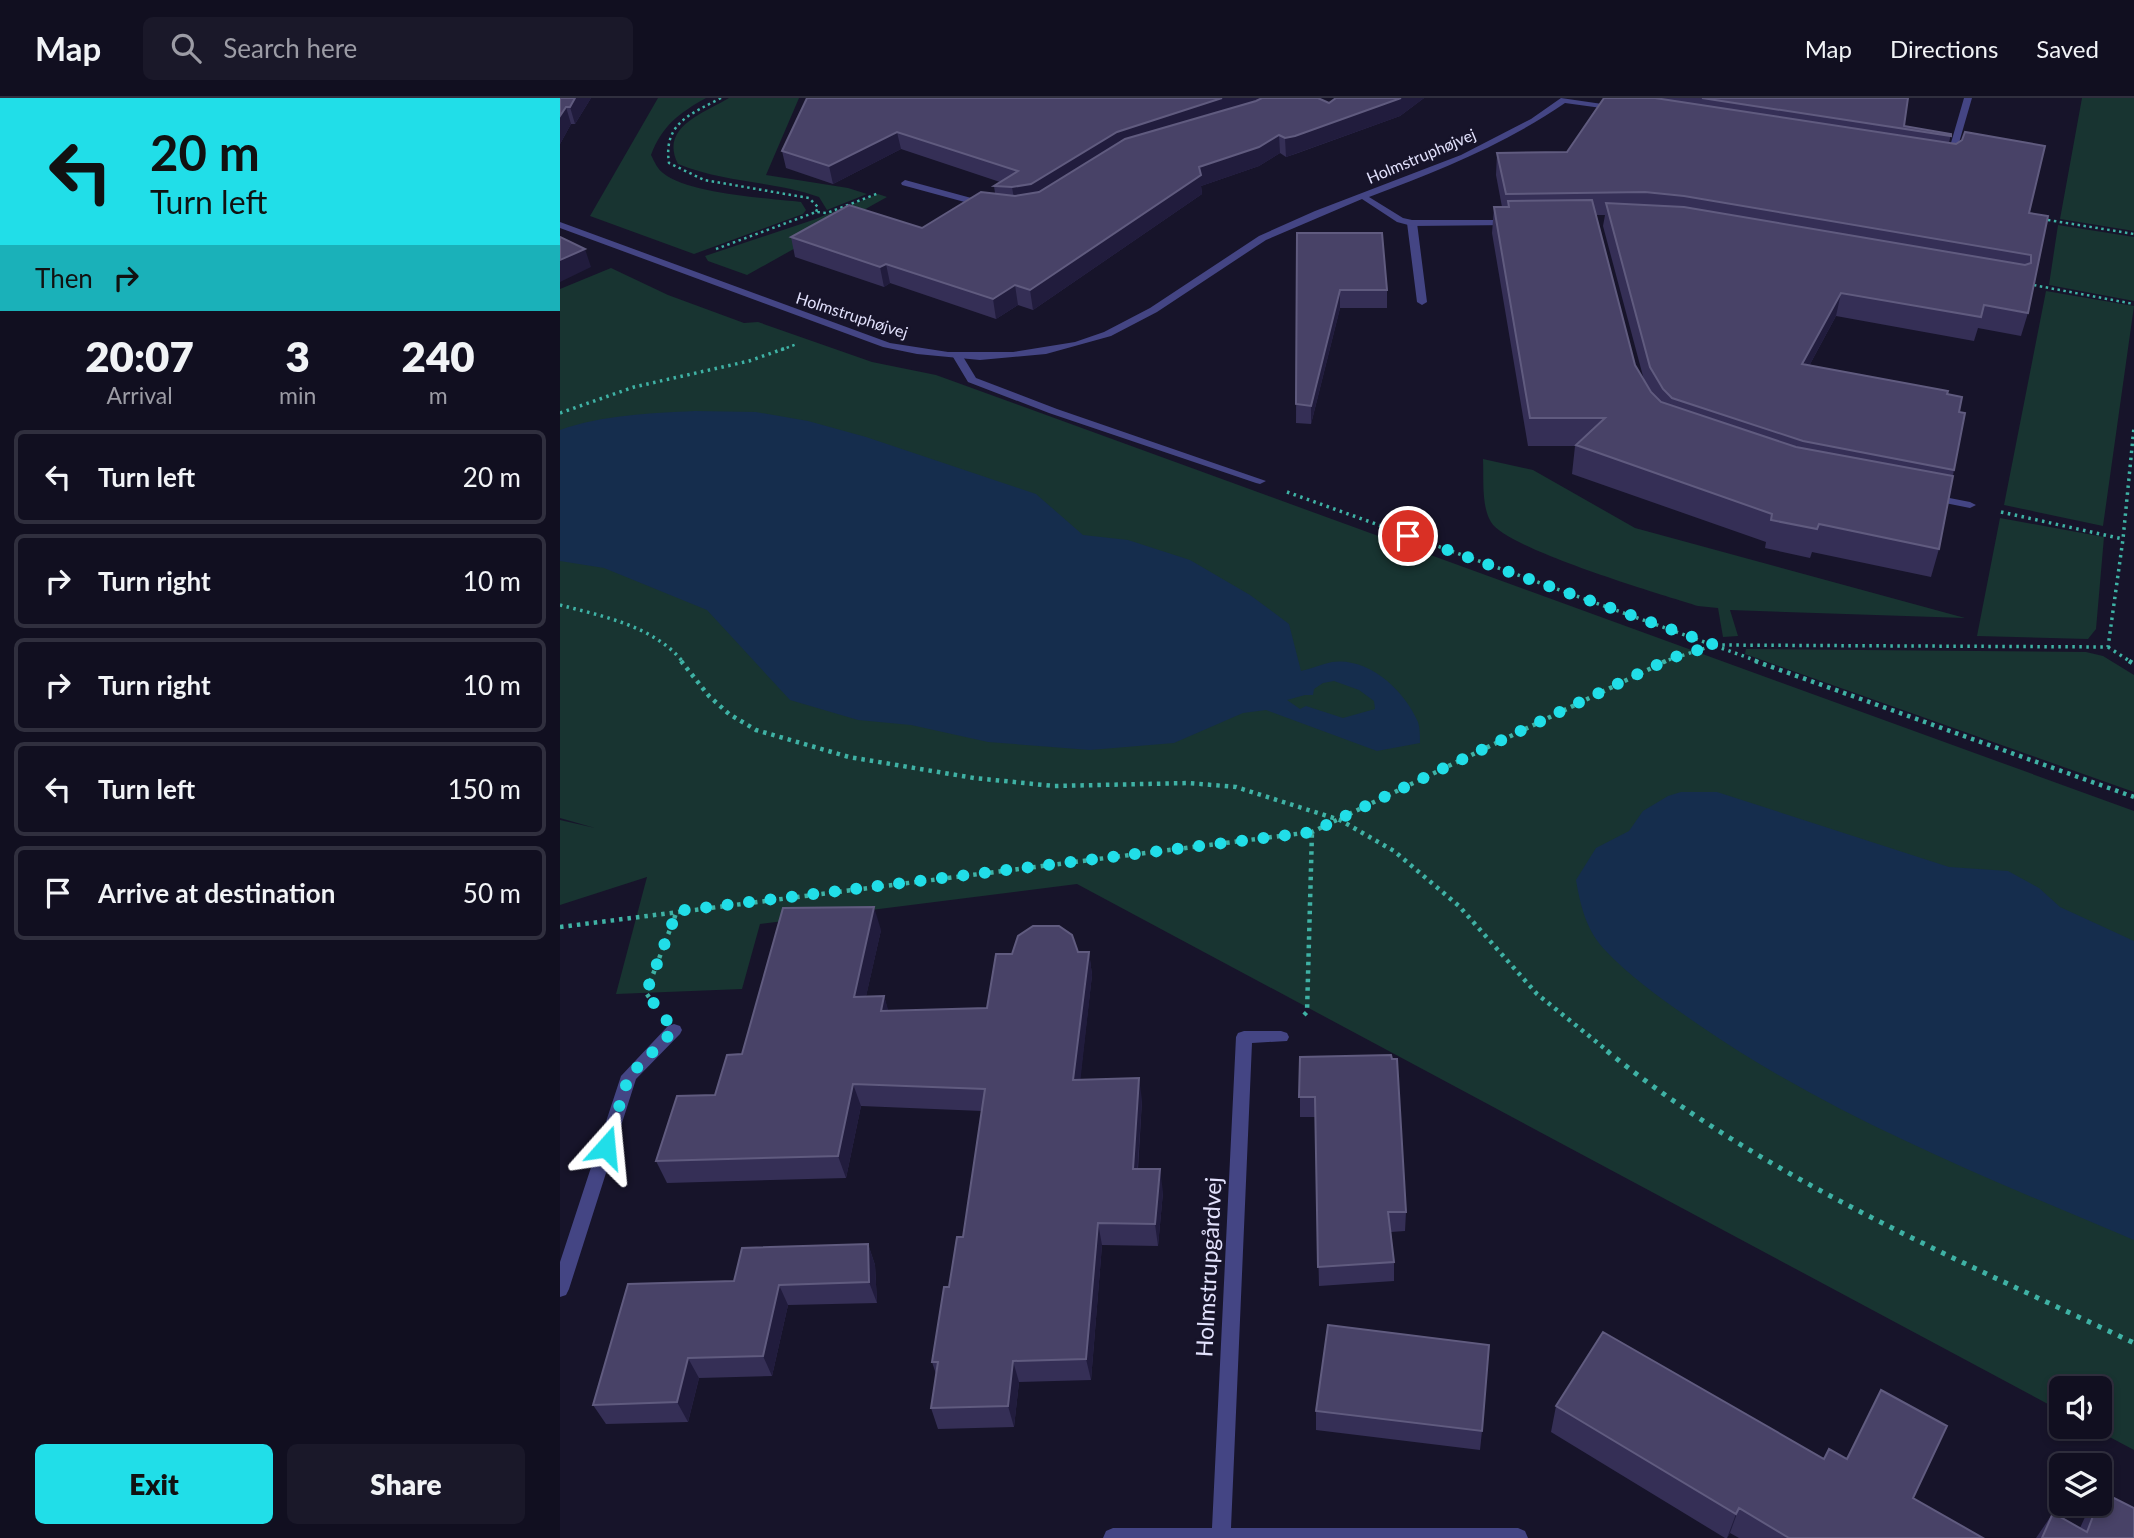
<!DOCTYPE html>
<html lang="en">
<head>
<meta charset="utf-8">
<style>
	body { margin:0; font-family:Lato,sans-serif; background:#1a1829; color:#f1f3f6; height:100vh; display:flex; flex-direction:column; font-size:26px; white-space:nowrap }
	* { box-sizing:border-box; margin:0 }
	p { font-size:23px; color:#9c9ca5 }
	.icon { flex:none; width:38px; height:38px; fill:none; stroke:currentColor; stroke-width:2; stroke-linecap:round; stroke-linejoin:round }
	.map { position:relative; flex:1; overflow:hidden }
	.panel { display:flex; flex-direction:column; background:#110f20; width:560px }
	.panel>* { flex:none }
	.top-card { background:#21dee8; color:#111; overflow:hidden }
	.buttons { position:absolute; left:1489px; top:1278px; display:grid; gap:14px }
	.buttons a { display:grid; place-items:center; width:63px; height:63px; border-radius:10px; background:#110f20; box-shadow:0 4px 10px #0003,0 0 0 2px #302f3e; font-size:35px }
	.pin { position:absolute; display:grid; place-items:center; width:60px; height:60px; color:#fff; margin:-30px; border:4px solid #fff; border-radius:50%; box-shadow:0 2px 7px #0007 }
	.me { position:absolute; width:77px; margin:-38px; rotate:18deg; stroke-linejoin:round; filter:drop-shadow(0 0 5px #0008) }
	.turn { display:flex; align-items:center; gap:24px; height:147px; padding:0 35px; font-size:32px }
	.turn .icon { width:91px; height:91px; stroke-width:2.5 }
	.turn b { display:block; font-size:49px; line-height:60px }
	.then { display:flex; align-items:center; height:66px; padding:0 35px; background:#0003; gap:14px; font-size:26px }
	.eta { display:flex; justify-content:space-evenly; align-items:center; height:119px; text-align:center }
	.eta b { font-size:42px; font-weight:800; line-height:49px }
	.action { display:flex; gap:14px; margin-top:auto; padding:14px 35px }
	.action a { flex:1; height:80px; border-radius:10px; background:#21dee8; color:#111; font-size:28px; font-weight:800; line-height:80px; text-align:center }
	.action a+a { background:#1a1829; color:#f1f3f6 }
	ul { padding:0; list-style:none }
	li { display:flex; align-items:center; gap:21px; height:94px; margin:0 14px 10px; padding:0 21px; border:4px solid #302f3e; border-radius:10px }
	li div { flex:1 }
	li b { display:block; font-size:26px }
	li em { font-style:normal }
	header { display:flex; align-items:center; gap:42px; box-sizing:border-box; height:98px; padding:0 35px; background:#110f20; border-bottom:2px solid #302f3e }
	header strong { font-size:33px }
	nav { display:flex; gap:38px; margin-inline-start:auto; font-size:24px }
	.search { width:490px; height:63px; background:#1a1829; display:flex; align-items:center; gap:18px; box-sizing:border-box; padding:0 24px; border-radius:10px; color:#9c9ca5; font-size:26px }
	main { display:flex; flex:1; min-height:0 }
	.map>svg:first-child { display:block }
	.green { fill:#183431 }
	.water { fill:#152d4d; fill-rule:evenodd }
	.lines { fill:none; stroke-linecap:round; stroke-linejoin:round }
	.path-far3 { stroke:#3fb2a5; stroke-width:2.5; stroke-dasharray:2.5 3.5; stroke-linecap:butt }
	.path-far2 { stroke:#3fb2a5; stroke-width:3.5; stroke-dasharray:2.5 4.5; stroke-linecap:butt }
	.path-far1 { stroke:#3fb2a5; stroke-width:4.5; stroke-dasharray:3.5 5; stroke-linecap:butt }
	.path { stroke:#3fb2a5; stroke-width:5; stroke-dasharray:4.5 7; stroke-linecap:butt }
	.lane { fill:#444584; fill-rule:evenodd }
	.street { fill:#444584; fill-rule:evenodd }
	.wall { fill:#352f56; fill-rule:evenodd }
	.shaded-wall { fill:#211c3d }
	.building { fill:#484267; stroke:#605b7f; stroke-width:2 }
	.route { stroke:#21dee8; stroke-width:12; stroke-dasharray:0 21.6 }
	.labels { text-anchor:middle; stroke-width:5; stroke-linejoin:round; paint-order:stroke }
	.far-street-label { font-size:16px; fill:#e2e1fc; stroke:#17142a }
	.near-street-label { font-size:23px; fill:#e2e1fc; stroke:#17142a }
</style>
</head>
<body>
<header>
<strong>Map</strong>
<div class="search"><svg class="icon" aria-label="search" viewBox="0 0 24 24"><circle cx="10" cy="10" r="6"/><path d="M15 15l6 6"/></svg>Search here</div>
<nav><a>Map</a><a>Directions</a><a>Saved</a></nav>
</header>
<main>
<section class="panel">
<div class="top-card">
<div class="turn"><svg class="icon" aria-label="left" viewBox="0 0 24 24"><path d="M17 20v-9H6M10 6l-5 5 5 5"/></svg><div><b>20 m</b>Turn left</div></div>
<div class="then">Then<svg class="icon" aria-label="right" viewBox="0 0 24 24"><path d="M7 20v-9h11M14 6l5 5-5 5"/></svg></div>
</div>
<div class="eta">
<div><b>20:07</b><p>Arrival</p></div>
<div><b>3</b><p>min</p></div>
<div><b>240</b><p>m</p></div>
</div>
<ul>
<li><svg class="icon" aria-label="left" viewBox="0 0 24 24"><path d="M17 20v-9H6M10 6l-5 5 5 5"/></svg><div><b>Turn left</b></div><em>20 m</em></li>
<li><svg class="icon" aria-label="right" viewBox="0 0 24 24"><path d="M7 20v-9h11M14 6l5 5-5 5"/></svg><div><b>Turn right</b></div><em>10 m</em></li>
<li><svg class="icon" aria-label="right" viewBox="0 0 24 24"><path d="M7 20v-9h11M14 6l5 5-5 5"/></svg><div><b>Turn right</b></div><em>10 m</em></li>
<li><svg class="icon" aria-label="left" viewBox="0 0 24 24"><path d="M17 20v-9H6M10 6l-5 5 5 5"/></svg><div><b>Turn left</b></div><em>150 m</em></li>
<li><svg class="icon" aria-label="arrive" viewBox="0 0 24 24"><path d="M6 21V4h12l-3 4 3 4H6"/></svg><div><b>Arrive at destination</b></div><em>50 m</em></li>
</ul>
<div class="action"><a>Exit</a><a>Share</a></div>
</section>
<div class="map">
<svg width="1574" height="1440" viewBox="0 0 1574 1440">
	<rect width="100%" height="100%" fill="#17142a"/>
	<path class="green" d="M98,0H146C119,15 102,28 91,57C94,63 98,72 103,75C128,96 208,100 241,104L246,112L243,116L134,156L30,118Z
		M169,0H239L206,77L288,90L307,96L267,112L259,99C213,83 165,85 118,66C99,29 144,15 169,0Z
		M1522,0H1574V133L1500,121Z
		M318,96L327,99L187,177L148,163L145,158L253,122Z
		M1498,127L1574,139V203L1489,187Z
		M51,170L108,197L184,225L198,224L312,264L376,277L1574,713V1352L1529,1328H1540V1290H1502L1501,1313L517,786L200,826L182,891L56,896L87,779L0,807V722L35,730L0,720V191Z
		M1486,193L1574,208L1543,428L1444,407Z
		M923,361L973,372L1075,430L1405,520L1170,512L1178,538L1163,539L1158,510L1138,508C1100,496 947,451 931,424C921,408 924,379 923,361Z
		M1440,420L1544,439L1536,531L1528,541L1417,538Z
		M1186,551L1526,554L1543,558L1574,577V694L1185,556Z"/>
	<path class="water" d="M135,313L196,314L248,323L306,339L476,396L523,437L568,442L630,462L690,497L729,526L741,573C751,571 762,566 772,564C809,559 844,592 858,624C860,630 860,639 860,645L817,653L706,612L683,615L614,645L530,652L428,644L351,627L298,622L230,602L147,512L44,470L0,463V332C42,317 91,315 135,313ZM774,583L799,592L814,603L815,611L783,620L746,608L740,611L727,602L745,597H753L754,591L763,585Z
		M1121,694H1157L1389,769L1448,773L1479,790L1500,809L1574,843V1142C1427,1080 1273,1019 1142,929C1107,905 1072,881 1043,850C1026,831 1020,806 1016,782L1036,750L1069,733L1083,713L1108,698Z"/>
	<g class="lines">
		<path class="path-far3" d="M161,0C131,16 103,25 109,65L144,82L249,100L258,109L256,114
			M1482,121L1574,136
			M156,151L256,114L267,115L319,95
			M1468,186L1574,206
			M221,252L237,246"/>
		<path class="path-far2" d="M0,315L74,289L189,263L226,250
			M727,394L1200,564
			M1441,414L1563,441
			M0,507C42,518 94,528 123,564
			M1548,549L1571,564
			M1102,564L1155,547L1548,549L1563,441L1574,329"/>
		<path class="path-far1" d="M121,563L149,598L169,616L196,632L289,659L414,680L494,688L629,685L676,689L780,722L834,753L899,808L977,896L1049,954
			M1195,563L1574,699
			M1569,563L1574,566
			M0,829L752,734L1106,563
			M94,906L86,895L117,813
			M744,917L747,914L752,734"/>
		<path class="path" d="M1047,953C1204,1080 1393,1159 1574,1245"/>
		<path class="lane" d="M852,122L857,125L867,204L862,207L857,204L847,125Z
			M398,256L402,257L416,280L497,311L706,383L700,386L696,385L489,315L408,284L393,259Z"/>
		<path class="street" d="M1001,0L1056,8L1060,10L1056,12L1005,5C944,47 878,73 809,99L843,120L852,122H949L954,125L952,127L852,128L837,124L802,101L706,142L597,214L551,238L486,256L420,262L357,256L323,249L0,130V124L330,245L388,254H453L515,244L544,234L590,210L699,138L755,113L901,57L971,21Z
			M1404,0H1412L1394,62L1390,65L1386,62Z
			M345,82L426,104L428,106L423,109L342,87L341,85Z
			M1369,396L1410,404L1416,407L1410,410L1365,401L1363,399Z
			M114,926L120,928L122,932L120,936L76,981L9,1191L6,1197L0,1199V1164L61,978L108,928Z
			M684,933H721L727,935L729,939L727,943L692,945L671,1430H958L965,1433L968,1440H543L546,1433L553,1430H652L676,939L678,935Z"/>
	</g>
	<path class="wall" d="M0,0H31L15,26H11L0,46Z
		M247,0L769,5L776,0H864L840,18L735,56L726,59L720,55L699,68L641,88L642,96L473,212L458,207L436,221L330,185L324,189L235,159L231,139L362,130L435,95L434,88L440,84L341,51L273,86L226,70L222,53Z
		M1044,0H1348L1344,28L1391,36L1389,45L1469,115L1488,118L1468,215L1461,238L1418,230L1414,243L1276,218L1249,268L1387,296L1399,314L1394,372L1379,451L1371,479L1252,454L1250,460L1205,450L1206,444L1012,376L1015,348H968L932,135L934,109H942L936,77L937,55L1007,54ZM1036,117H1045L1043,128L1084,282L1075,267Z
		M737,135L827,192V210H780L751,326L736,325Z
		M321,832L306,898H324L328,913L427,910L518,854H529L532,877L520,981L582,1002L578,1071L603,1094L598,1148L542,1147L531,1282L459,1284L454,1329L378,1331L371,1310L376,1276L372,1264L389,1189L403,1139L422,1013L301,1008L286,1080L107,1085L96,1063L155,997L182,956Z
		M740,959L846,1114L845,1133L831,1134L834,1164V1183L759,1188L755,1019H740Z
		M308,1146L315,1167L317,1205L228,1207L212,1278L139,1280L128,1324L46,1326L33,1307L174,1183Z
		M996,1308L1264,1361L1353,1400L1423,1440H1179L1170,1435L1167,1440H1165L991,1334Z
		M756,1313L922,1333L920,1352L756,1332Z
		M1542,1394L1574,1440H1476L1493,1415L1520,1430L1525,1419L1534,1405H1540V1397Z"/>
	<path class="shaded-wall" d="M15,0H31L15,26L10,9Z
		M662,0H714L455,107L452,89L557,34Z
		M841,0H864L840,18L726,59L725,40Z
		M6,9L11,26L0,46V18Z
		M337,34L341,51L273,86L269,68Z
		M719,37L720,55L699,68L641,88L642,96L473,212L470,192L639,69Z
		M25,151L31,169L0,184V162Z
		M326,166L330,185L324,189L320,169Z
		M455,187L458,207L436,221L433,201Z
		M780,192V210L751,326V308Z
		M1281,195L1276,218L1237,290L1242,266Z
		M314,809L321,832L301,921L294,899Z
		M529,854L532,877L518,1004L513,982Z
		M324,898L331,921L321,913Z
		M579,980L582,1002L576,1093L573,1071Z
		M293,986L301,1008L286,1080L278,1058Z
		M600,1071L603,1094L598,1148L595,1126Z
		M538,1125L542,1147L531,1282L526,1261Z
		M308,1146L315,1167L317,1205L309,1184Z
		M219,1187L228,1207L212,1278L203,1258Z
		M128,1260L139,1280L128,1324L117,1304Z
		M453,1263L459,1284L454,1329L448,1308Z
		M1179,1410L1170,1435L1167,1440L1176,1416Z"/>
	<path class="building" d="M0,0H15L10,9H6L0,18Z
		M247,0H662L557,34L471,86L452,89L434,88L458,73L337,34L269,68L222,53Z
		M702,0H758L769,5L776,0H841L735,38L725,40L719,37L699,49L639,69L641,77L470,192L455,187L433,201L326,166L320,169L231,139L289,107L362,130L421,94L455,98L479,94L565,41L696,3Z
		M1044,0H1095L1396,46L1402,42L1405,34L1485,48L1469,115L1488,118L1468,215L1424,207L1421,219L1281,195L1242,266L1388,293L1387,296L1402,299L1399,314L1405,315L1394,372L1243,343L1112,300L1103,291L1090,269L1046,105L1124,109L1465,167L1471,165V157L1124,98L1085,94L946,96L937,55L1007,54Z
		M1142,0H1348L1344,28L1391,36V38Z
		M1032,102L1075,267L1091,294L1101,304L1236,349L1393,378L1379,451L1259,426L1257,431L1211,422L1212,416L1016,347L1045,320H970L934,109H949L948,103Z
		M737,135H822L827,192H780L751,308L736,306Z
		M0,139L25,151L0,162Z
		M314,809L294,899L324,898L321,913L427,910L436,856H452L458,838L473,828H499L512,837L518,854H529L513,982L579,980L573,1071H600L595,1126L538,1125L526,1261L453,1263L448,1308L371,1310L378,1264H372L384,1189H389L397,1139H403L425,991L293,986L278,1058L96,1063L117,998L155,997L167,957L182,956L223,810Z
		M831,957L832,961H837L846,1114H828L834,1164L758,1169L755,999H739L740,959Z
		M308,1146L309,1184L219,1187L203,1258L128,1260L117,1304L33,1307L68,1186L174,1183L182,1150Z
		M768,1227L929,1247L922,1333L756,1313Z
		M1043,1234L1264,1361L1269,1351L1287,1361L1321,1292L1387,1328L1353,1400L1423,1440H1229L1179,1410L1176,1416L996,1308Z
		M1542,1394L1574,1410V1440H1482L1493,1415L1527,1434L1538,1405H1540V1400Z"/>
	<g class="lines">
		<path class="route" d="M46,1049L69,978L114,932L86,895L117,813L752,734L1111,560L1155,547L848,438"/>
	</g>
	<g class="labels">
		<g class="far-street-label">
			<text transform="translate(861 58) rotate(-23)" y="6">Holmstruphøjvej</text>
			<text transform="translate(292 217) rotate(18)" y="6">Holmstruphøjvej</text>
		</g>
		<g class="near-street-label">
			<text transform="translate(649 1169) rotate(-87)" y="8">Holmstrupgårdvej</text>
		</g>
	</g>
</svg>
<div class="buttons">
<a><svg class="icon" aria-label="sound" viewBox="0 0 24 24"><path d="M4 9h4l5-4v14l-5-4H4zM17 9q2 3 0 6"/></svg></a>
<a><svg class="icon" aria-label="layers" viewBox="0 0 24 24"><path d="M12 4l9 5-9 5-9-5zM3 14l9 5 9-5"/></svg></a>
</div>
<div class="pin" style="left:848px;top:438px;background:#d93025"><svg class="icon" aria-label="arrive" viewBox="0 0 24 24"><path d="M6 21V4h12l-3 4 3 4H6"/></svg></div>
<svg class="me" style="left:46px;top:1049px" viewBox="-20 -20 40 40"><path d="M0-17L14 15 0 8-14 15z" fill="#21dee8" stroke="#fff" stroke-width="4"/></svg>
</div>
</main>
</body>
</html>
